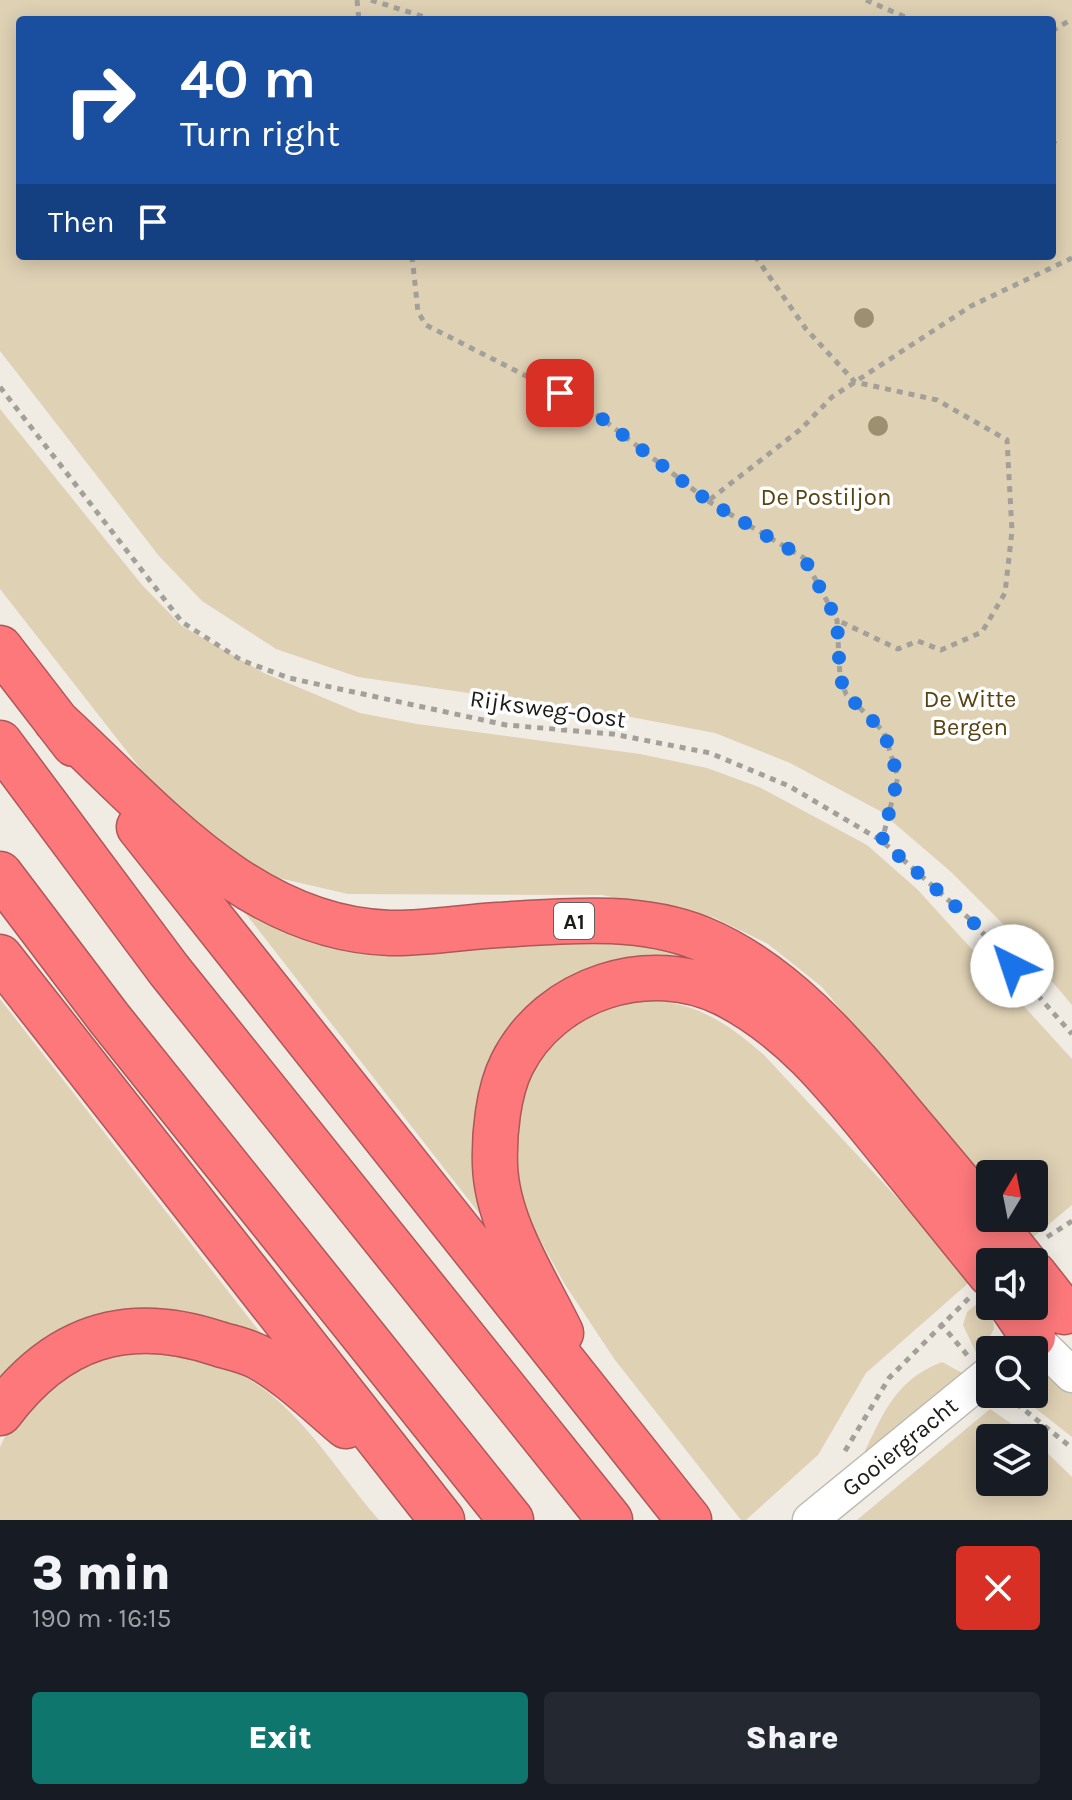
<!DOCTYPE html>
<html lang="en">
<head>
<meta charset="utf-8">
<style>
	body { margin:0; font-family:Karla,sans-serif; background:#242831; color:#f1f3f6; height:100vh; display:flex; flex-direction:column; font-size:30px; white-space:nowrap }
	* { box-sizing:border-box; margin:0 }
	p { font-size:26px; color:#9ea1a6 }
	.icon { flex:none; width:44px; height:44px; fill:none; stroke:currentColor; stroke-width:2; stroke-linecap:round; stroke-linejoin:round }
	.map { position:relative; height:1520px; overflow:hidden }
	.details { display:flex; flex-direction:column; background:#171b24; flex:1 }
	.details>* { flex:none }
	.top-card { position:absolute; left:16px; top:16px; width:1040px; height:244px; border-radius:8px; box-shadow:0 4px 20px #0003; background:#1a4fa0; color:#fff; overflow:hidden }
	.needle { width:52px; rotate:10deg }
	.fabs { position:absolute; left:976px; top:1160px; display:grid; gap:16px }
	.fabs a { display:grid; place-items:center; width:72px; height:72px; border-radius:8px; background:#171b24; box-shadow:0 4px 20px #0003; font-size:40px }
	.pin { position:absolute; display:grid; place-items:center; width:68px; height:68px; color:#fff; margin:-34px; border-radius:16px; box-shadow:0 4px 12px #0006 }
	.me { position:absolute; width:88px; margin:-44px; rotate:319deg; stroke-linejoin:round; filter:drop-shadow(0 0 6px #0008) }
	.turn { display:flex; align-items:center; gap:28px; height:168px; padding:0 32px; font-size:36px }
	.turn .icon { width:104px; height:104px; stroke-width:2.5 }
	.turn b { display:block; font-size:56px; line-height:68px }
	.then { display:flex; align-items:center; height:76px; padding:0 32px; background:#0003; gap:16px; font-size:30px }
	.round { display:grid; place-items:center; flex:none; width:84px; height:84px; border-radius:8px; background:#242831 }
	.summary { display:flex; align-items:center; justify-content:space-between; height:136px; padding:0 32px }
	h1 { font-size:48px; font-weight:800; line-height:60px }
	.cta { display:flex; gap:16px; margin-top:auto; padding:16px 32px }
	.cta a { flex:1; height:92px; border-radius:8px; background:#0f766e; color:#fff; font-size:32px; font-weight:800; line-height:92px; text-align:center }
	.cta a+a { background:#242831; color:#f1f3f6 }
	.map>svg:first-child { display:block }
	.green { fill:#dfd1b4; fill-rule:evenodd }
	.lines { fill:none; stroke-linecap:round; stroke-linejoin:round }
	.minor-casing { stroke:#bdbab2; stroke-width:37 }
	.motorway-casing { stroke:#ae5758; stroke-width:47 }
	.path { stroke:#a3a09a; stroke-width:5; stroke-dasharray:6 6; stroke-linecap:butt }
	.minor { stroke:#fff; stroke-width:34 }
	.motorway { stroke:#fd787b; stroke-width:44 }
	.tree { fill:#9c9070 }
	.route { stroke:#1a73e8; stroke-width:14; stroke-dasharray:0 25.2 }
	.labels { text-anchor:middle; stroke-width:7; stroke-linejoin:round; paint-order:stroke }
	.shield { fill:#fff; stroke:#605f5d; stroke-width:2 }
	.shield-label { font-size:22px; font-weight:bold; fill:#1c1b18 }
	.park-label { font-size:24px; fill:#584412; stroke:#fff }
	.street-label { font-size:24px; fill:#1c1b18; stroke:#fff }
</style>
</head>
<body>
<div class="map">
<svg width="1072" height="1520" viewBox="0 0 1072 1520">
	<rect width="100%" height="100%" fill="#f0ece4"/>
	<path class="green" d="M0,0H1072V1005L1004,925L950,871L880,811L790,763L715,733L620,715L358,677L276,649L202,601L159,556L0,351ZM1052,20V256H20V20Z
		M0,409L142,585L182,626L264,673L360,713L417,724L640,754L707,768L759,787L867,845L917,889L1072,1059V1205L1032,1238L1015,1218H1034V1174H990V1189L822,987L768,944L713,917L602,895L348,894L270,876L239,864L161,795L0,589Z
		M235,900L592,935L710,959C629,948 566,960 511,1027L486,1222Z
		M0,999L288,1368L190,1323L0,1391Z
		M609,999C681,998 709,1007 764,1055L973,1279L866,1373L818,1455L746,1520H741L615,1360L564,1283L532,1225L520,1189L515,1153L516,1121L533,1061L580,1013Z
		M990,1293L994,1329L978,1357L963,1325L967,1312Z
		M148,1347C174,1354 202,1358 226,1368C292,1393 334,1469 379,1520H0V1447L13,1420L40,1390L91,1359Z
		M942,1362L966,1375L859,1463C882,1418 892,1381 942,1362Z
		M1045,1373L1072,1390V1437L1017,1394H1034V1378Z
		M990,1409L1032,1438H990V1482H1034V1440L1072,1477V1520H857Z"/>
	<g class="lines">
		<defs>
			<g id="minor">
				<path d="M1033,1337L1072,1375"/>
				<path id="s1" d="M810,1520L990,1373"/>
			</g>
			<path id="motorway" d="M0,648L74,744
				M56,721C152,809 249,929 390,933C425,934 463,927 498,925C565,921 638,913 702,939C793,977 858,1063 920,1136C955,1178 990,1219 1024,1262
				M0,743L169,970L610,1520
				M139,827L689,1520
				M0,874L109,1018L511,1520
				M0,957L442,1520
				M1034,1274L1064,1312
				M1012,1306L1033,1337
				M561,1333C536,1281 497,1224 495,1165C494,1134 498,1092 512,1064C550,988 650,956 725,994C794,1029 839,1088 887,1147C921,1189 956,1232 990,1274
				M0,1413C57,1336 128,1313 219,1344C232,1348 248,1351 260,1358C288,1373 321,1405 346,1426"/>
		</defs>
		<use href="#minor" class="minor-casing"/>
		<use href="#motorway" class="motorway-casing"/>
		<path class="path" d="M357,0L359,20
			M371,0L434,20
			M866,0L912,20
			M1052,31L1072,19
			M1052,139L1058,149
			M412,256L418,312L426,325L587,407L708,501L801,429L832,397L971,306L1072,258
			M755,256L806,329L855,382L937,400L1007,440L1012,531L1005,593L982,632L941,650L918,641L898,649L837,620
			M0,387L182,622L241,660L289,678L506,725L613,734L710,753L789,786L882,841L972,921L1072,1034
			M708,501L804,558L837,620L840,677L846,694L884,732L898,777L882,841
			M1047,1237L1072,1221
			M940,1323L968,1356
			M1007,1396L1072,1448
			M845,1451L889,1378L969,1298"/>
		<use href="#minor" class="minor"/>
		<use href="#motorway" class="motorway"/>
	</g>
	<g class="tree">
		<circle cx="864" cy="318" r="10"/>
		<circle cx="878" cy="426" r="10"/>
	</g>
	<g class="lines">
		<path class="route" d="M560,393L587,407L708,501L804,558L837,620L840,677L846,694L884,732L898,777L882,841L972,921L1012,966"/>
	</g>
	<g class="labels">
		<rect class="shield" x="554" y="903" width="40" height="36" rx="6"/>
		<g class="shield-label">
			<text x="574" y="929">A1</text>
		</g>
		<g class="park-label">
			<text x="826" y="505">De Postiljon</text>
			<text x="970" y="707">De Witte<tspan x="970" dy="28">Bergen</tspan></text>
		</g>
		<g class="street-label">
			<text transform="translate(548 709) rotate(8)" y="8">Rijksweg-Oost</text>
			<text dy="8" stroke="none"><textPath href="#s1" startOffset="116">Gooiergracht</textPath></text>
		</g>
	</g>
</svg>
<div class="fabs">
<a><svg class="needle" viewBox="-14 -14 28 28"><path d="M0-13l5 13h-10z" fill="#e53935"/><path d="M0 13l5-13h-10z" fill="#9ea1a6"/></svg></a>
<a><svg class="icon" aria-label="sound" viewBox="0 0 24 24"><path d="M4 9h4l5-4v14l-5-4H4zM17 9q2 3 0 6"/></svg></a>
<a><svg class="icon" aria-label="search" viewBox="0 0 24 24"><circle cx="10" cy="10" r="6"/><path d="M15 15l6 6"/></svg></a>
<a><svg class="icon" aria-label="layers" viewBox="0 0 24 24"><path d="M12 4l9 5-9 5-9-5zM3 14l9 5 9-5"/></svg></a>
</div>
<div class="pin" style="left:560px;top:393px;background:#d93025"><svg class="icon" aria-label="arrive" viewBox="0 0 24 24"><path d="M6 21V4h12l-3 4 3 4H6"/></svg></div>
<svg class="me" style="left:1012px;top:966px" viewBox="-20 -20 40 40"><circle r="19" fill="#fff"/><path d="M0-13L10 11 0 6-10 11z" fill="#1a73e8"/></svg>
<div class="top-card">
<div class="turn"><svg class="icon" aria-label="right" viewBox="0 0 24 24"><path d="M7 20v-9h11M14 6l5 5-5 5"/></svg><div><b>40 m</b>Turn right</div></div>
<div class="then">Then<svg class="icon" aria-label="arrive" viewBox="0 0 24 24"><path d="M6 21V4h12l-3 4 3 4H6"/></svg></div>
</div>
</div>
<section class="details">
<div class="summary"><div><h1>3 min</h1><p>190 m · 16:15</p></div><a class="round" style="background:#d93025;color:#fff"><svg class="icon" aria-label="close" viewBox="0 0 24 24"><path d="M6 6l12 12M18 6L6 18"/></svg></a></div>
<div class="cta"><a>Exit</a><a>Share</a></div>
</section>
</body>
</html>
